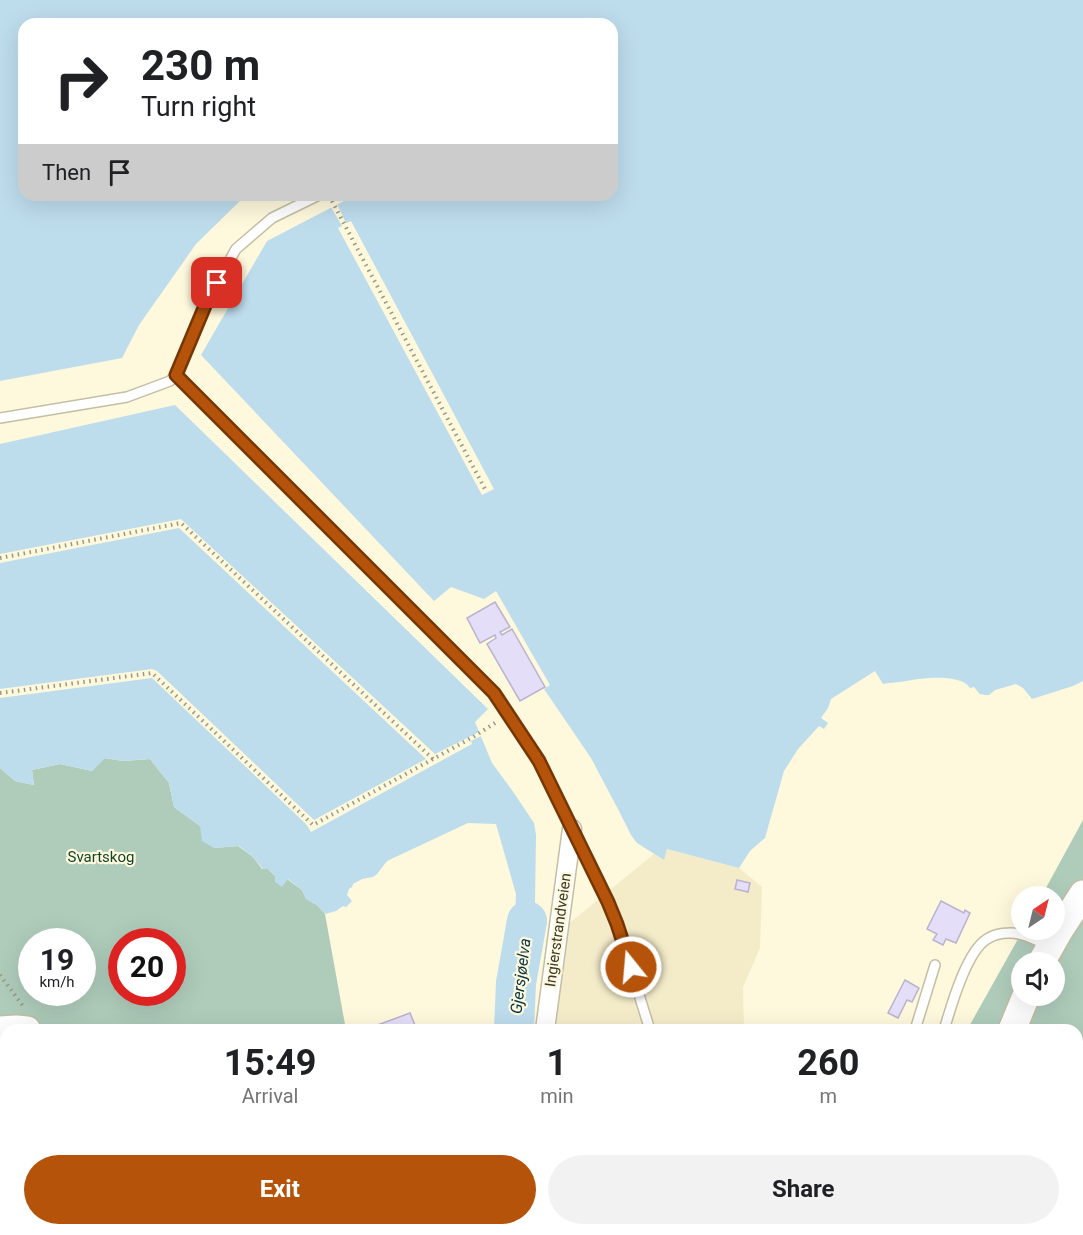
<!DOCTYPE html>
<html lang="en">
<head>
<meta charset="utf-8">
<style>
	body { margin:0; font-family:Roboto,sans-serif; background:#f2f2f2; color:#202124; height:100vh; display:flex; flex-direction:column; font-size:22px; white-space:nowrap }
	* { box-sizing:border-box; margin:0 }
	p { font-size:20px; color:#757577 }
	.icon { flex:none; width:33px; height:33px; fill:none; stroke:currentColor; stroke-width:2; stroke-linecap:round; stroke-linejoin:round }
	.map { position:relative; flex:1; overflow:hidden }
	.details { position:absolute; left:0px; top:1024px; width:1083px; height:212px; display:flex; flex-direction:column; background:#fff; border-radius:18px 18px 0 0; box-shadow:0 6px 24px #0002 }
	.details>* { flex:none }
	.hud { position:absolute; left:18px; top:18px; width:600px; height:183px; border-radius:18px; box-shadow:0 6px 24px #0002; background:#fff; color:#202124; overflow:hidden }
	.needle { width:39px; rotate:35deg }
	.tools { position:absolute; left:1011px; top:886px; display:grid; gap:12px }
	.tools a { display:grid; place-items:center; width:54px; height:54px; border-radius:50%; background:#fff; box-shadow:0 6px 24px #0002; font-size:30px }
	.speed { position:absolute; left:18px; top:928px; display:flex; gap:12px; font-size:30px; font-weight:700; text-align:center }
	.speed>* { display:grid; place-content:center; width:78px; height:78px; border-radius:50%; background:#fff; box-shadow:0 6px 24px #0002; line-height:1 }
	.speed small { font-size:15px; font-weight:400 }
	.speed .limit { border:9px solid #d22; background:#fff; color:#111 }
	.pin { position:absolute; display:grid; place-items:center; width:51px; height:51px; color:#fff; margin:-26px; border-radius:12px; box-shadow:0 3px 9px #0006 }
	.me { position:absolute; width:66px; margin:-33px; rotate:343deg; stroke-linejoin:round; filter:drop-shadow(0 0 4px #0008) }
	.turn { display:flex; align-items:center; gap:21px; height:126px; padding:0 24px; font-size:27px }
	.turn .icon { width:78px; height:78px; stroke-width:2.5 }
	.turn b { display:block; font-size:42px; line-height:51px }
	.then { display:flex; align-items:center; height:57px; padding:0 24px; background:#0003; gap:12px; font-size:22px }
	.eta { display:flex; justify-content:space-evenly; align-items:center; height:102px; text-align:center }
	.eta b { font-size:36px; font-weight:700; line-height:42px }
	.action { display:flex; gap:12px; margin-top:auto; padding:12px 24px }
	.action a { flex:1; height:69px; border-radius:36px; background:#b45309; color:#fff; font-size:24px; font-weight:700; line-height:69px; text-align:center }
	.action a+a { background:#f2f2f2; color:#202124 }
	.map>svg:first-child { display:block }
	.built { fill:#f4ecc9 }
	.forest { fill:#afccbb; fill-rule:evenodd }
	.water { fill:#bddcec }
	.pier { fill:#fef8dd }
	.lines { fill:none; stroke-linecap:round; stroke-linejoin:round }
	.river { stroke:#bddcec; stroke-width:40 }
	.building { fill:#e4def9; stroke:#b9b3cd; stroke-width:1.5 }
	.lane-casing { stroke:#c4bea4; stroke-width:12 }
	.street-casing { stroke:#c4bea4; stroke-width:21 }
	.secondary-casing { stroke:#c4bea4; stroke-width:30 }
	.path { stroke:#9b9784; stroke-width:4; stroke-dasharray:1.5 4.5; stroke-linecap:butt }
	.lane { stroke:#fff; stroke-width:9 }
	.street { stroke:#fff; stroke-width:18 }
	.secondary { stroke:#fff; stroke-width:27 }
	.route-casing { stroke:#753606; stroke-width:15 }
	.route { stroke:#b45309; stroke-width:10 }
	.labels { text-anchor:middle; stroke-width:4.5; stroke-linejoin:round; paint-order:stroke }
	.park-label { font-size:15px; fill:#10452c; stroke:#fef8dd }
	.street-label { font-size:15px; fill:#3b392e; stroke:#fef8dd }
	.water-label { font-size:16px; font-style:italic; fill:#043143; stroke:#fef8dd }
</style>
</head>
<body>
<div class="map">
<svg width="1083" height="1235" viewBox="0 0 1083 1235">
	<rect width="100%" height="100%" fill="#fef8dd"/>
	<path class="built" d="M667,849L739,868L762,887L760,948L743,987L744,1030H552L561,930L654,854L664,860Z
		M578,1230H739L737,1235H579Z"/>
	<path class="forest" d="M104,758L123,761L150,759L169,783L174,807L200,826L214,848L238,846L253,857L262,869H268L275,876V882L287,879L302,890L306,899L317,905L325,914L346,1030H6V1230H383L384,1235H0V768L15,781L34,785L32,770L60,764L92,771ZM32,942H82V993H32ZM122,942H172V993H122Z
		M1083,820V1235H853L856,1230H1077V1030H967L1023,930H1054V897H1041ZM1022,963H1054V996H1022Z"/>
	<path class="water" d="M0,0H1083V681L1073,686L1032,699L1023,688L1016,684L995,690L989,695C978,695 980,694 974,687L970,688C961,673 921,678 906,681C898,683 890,682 883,684L875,671L831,699L828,708L821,718L828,723L824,729L819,726L798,749L784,771L765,838L750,851L739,868L667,849L664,860L637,843L631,835L619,811L591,758L544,689L550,685L496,591L484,599L451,587L434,601L201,355L267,241L344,201L341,195H612V24H24V195H246L196,244L139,325L122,358L0,381Z
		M175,405L488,709L475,722L492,763L514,793L534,823L536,835L535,902L532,920L527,921L515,916L516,894L496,824L468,823L387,861L377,874L373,877L362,879L353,884L352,887L349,889L347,895L352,901L346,907L343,906L336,911L325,914L317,905L306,899L302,890L288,879L282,887L275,882V876L268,869H263L253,857L239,846L214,848L202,841L200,826L174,807L169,783L150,759L123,761L105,758L92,771L60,764L32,770L34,785L15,781L0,768V444Z"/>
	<path class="pier" d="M337,204L346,223L351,221L494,489L482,495L338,228L342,226L331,207Z
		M181,519L435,754L479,732L481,736L471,741L472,744L311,832L306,824L152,678L0,698V689L152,669L157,671L314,820L426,759L179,528L0,563V554Z"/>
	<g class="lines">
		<path class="river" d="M514,1030L516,983L527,921
			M542,1230L543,1235"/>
	</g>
	<path class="building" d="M495,602L510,627L500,632L502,635L512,629L545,687L520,701L487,644L496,638L495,635L480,643L467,618Z
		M737,880L750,883L748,892L735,889Z
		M941,901L964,913L965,910L970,913L956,943L946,939L943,945L933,940L937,934L927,929Z
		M905,980L919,988L912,1002L907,1000L898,1018L888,1013Z
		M410,1013L417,1030H377L375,1026Z"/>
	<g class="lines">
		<defs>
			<path id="lane" d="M176,375L494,693L539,761L608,902L617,924L650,1030
				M0,418L127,397L170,381L176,375L207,301L236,249L272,218L319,195
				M915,1030L935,965
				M944,1030C951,1007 966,952 987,939C993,935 1002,933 1009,933C1022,932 1037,941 1049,946
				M643,1235V1230
				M834,1235L839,1230"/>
			<path id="street" d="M545,1030L572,829
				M513,1230L514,1235"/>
			<path id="secondary" d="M1041,963L1059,931L1083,894
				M0,1030L16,1029L27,1030
				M1012,1030L1026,996
				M203,1230L204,1235
				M962,1235L963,1230"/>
		</defs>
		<use href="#lane" class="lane-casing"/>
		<use href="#street" class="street-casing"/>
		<use href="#secondary" class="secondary-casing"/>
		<path class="path" d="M332,201L486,491
			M0,558L181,523L433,759
			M0,693L152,673L313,825L473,737L495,723
			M0,975L23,1006
			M399,1230L403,1235
			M39,1235L44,1230"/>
		<use href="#lane" class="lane"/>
		<use href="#street" class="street"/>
		<use href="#secondary" class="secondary"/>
	</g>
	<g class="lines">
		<defs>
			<path id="route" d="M217,283L207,301L176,375L494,693L539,761L608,902L617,924L631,967"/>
		</defs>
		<use href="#route" class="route-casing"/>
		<use href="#route" class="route"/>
	</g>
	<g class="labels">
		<g class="park-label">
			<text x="101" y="862">Svartskog</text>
		</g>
		<g class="street-label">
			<text transform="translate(558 930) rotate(-82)" y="5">Ingierstrandveien</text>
		</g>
		<g class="water-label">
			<text transform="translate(520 976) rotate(-83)" y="6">Gjersjøelva</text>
		</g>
	</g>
</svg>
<div class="tools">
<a><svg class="needle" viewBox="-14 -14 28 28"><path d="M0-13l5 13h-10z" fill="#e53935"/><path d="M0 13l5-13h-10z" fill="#757577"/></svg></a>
<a><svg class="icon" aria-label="sound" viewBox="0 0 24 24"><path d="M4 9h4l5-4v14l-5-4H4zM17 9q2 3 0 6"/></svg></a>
</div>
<div class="speed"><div>19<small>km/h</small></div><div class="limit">20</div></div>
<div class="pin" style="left:217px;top:283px;background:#d93025"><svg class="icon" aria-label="arrive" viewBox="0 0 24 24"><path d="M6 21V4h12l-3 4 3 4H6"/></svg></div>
<svg class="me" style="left:631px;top:967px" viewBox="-20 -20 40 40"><circle r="17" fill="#b45309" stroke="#fff" stroke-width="3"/><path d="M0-11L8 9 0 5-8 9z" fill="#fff"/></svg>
<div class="hud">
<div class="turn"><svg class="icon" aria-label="right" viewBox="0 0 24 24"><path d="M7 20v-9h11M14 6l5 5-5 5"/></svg><div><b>230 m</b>Turn right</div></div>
<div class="then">Then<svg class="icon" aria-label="arrive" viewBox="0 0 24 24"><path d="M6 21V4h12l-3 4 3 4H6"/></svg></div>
</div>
<section class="details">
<div class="eta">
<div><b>15:49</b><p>Arrival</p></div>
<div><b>1</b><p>min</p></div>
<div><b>260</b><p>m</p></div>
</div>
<div class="action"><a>Exit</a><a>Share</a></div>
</section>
</div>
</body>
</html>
